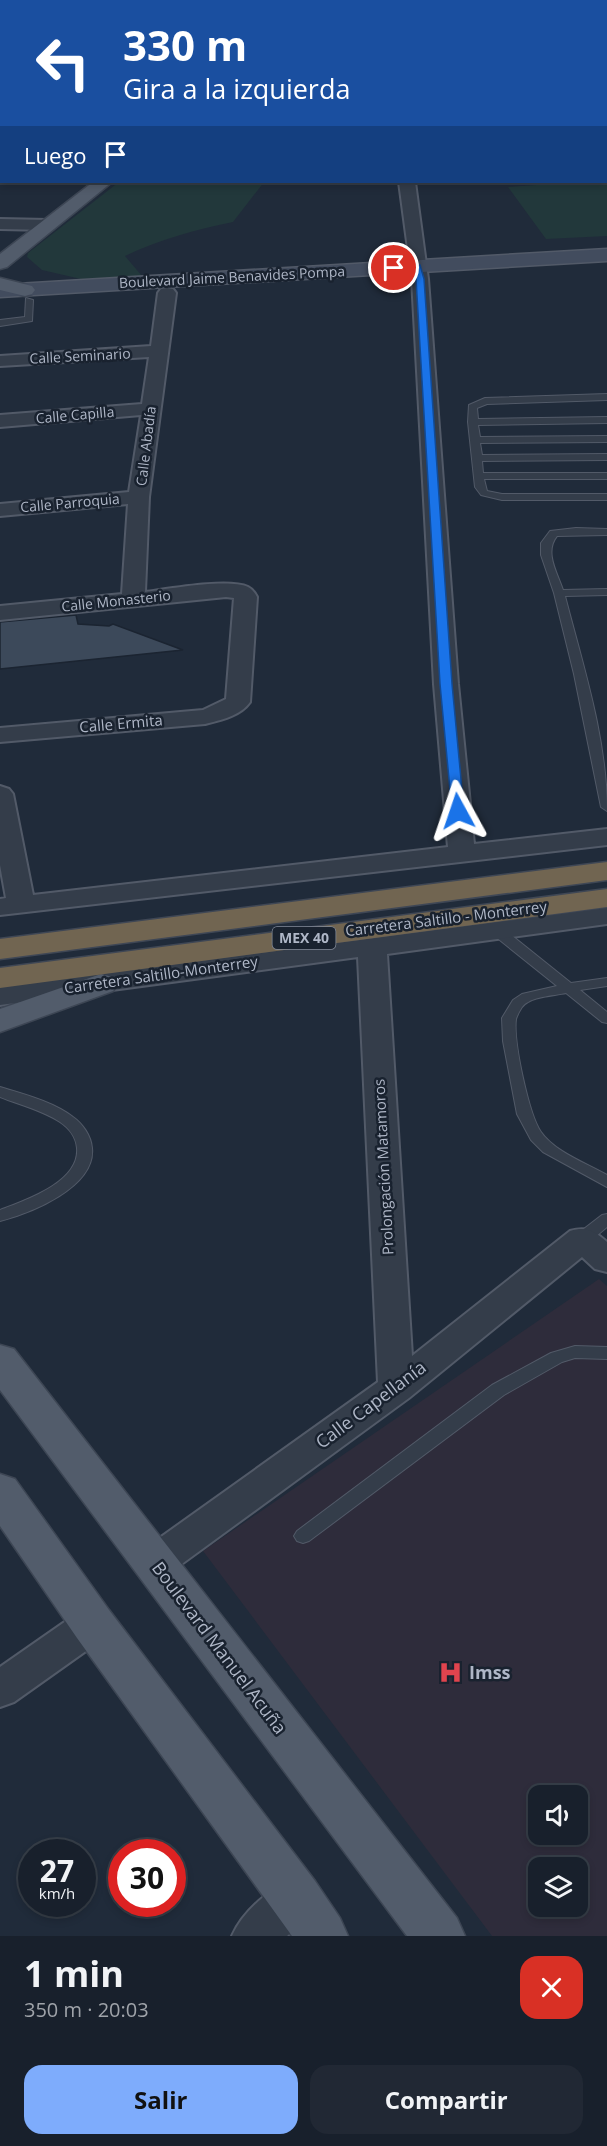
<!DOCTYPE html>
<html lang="es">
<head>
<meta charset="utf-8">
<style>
	body { margin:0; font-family:"Open Sans",sans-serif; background:#212834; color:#f1f3f6; height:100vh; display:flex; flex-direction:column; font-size:22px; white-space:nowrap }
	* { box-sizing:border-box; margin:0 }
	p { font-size:20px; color:#9fa3a9 }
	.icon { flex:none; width:33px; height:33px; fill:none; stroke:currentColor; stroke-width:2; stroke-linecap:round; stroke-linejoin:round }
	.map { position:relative; height:1936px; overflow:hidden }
	.drawer { display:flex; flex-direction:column; background:#18202c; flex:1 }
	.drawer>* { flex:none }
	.hud { position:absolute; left:0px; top:0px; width:608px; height:183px; box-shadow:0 3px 9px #0003,0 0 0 2px #363e48; background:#1a4fa0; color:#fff; overflow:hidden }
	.tools { position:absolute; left:528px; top:1785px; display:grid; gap:12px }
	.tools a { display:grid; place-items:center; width:60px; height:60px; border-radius:12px; background:#18202c; box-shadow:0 3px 9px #0003,0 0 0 2px #363e48; font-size:30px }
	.speed { position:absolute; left:18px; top:1839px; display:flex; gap:12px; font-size:30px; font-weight:700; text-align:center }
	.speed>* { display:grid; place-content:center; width:78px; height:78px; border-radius:50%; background:#18202c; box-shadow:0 3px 9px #0003,0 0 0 2px #363e48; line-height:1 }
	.speed small { font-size:15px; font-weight:400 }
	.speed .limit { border:9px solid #d22; background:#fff; color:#111 }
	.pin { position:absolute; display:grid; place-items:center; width:51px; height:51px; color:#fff; margin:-26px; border:3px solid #fff; border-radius:50%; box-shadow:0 2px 6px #0007 }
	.me { position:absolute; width:66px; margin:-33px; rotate:355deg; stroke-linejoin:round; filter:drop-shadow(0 0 4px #0008) }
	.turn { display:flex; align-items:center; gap:21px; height:126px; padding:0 24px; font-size:27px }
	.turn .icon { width:78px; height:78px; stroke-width:2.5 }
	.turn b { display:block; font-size:42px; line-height:51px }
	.then { display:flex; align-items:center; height:57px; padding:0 24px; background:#0003; gap:12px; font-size:22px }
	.round { display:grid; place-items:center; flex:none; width:63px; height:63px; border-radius:18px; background:#212834 }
	.headline { display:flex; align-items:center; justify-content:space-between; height:102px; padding:0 24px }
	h1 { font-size:36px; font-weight:700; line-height:45px }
	.action { display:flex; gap:12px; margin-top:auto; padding:12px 24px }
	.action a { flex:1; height:69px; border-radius:18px; background:#7eacfc; color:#111; font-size:24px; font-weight:700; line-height:69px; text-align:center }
	.action a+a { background:#212834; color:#f1f3f6 }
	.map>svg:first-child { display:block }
	.medical { fill:#2e2c3b; fill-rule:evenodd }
	.green { fill:#22383b }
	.building { fill:#3c495a; stroke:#1b2431; stroke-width:1.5 }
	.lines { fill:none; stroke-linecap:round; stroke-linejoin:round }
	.lane-casing { stroke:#525a68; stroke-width:2 }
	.street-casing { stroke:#525a68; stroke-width:4 }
	.secondary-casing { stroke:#525a68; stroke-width:3 }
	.primary-casing { stroke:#3d4654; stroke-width:3 }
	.highway-casing { stroke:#3f4755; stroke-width:3 }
	.lane { fill:#343d4a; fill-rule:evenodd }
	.street { fill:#343d4a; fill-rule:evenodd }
	.secondary { fill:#424c5e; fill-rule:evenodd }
	.primary { fill:#525c6b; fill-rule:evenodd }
	.highway { fill:#716551; fill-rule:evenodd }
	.route { fill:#1a73e8; stroke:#114b97; stroke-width:1.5 }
	.labels { text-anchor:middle; stroke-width:5; stroke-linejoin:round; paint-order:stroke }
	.far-street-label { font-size:14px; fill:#afb7c7; stroke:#19222f }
	.shield { fill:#19222f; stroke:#828a99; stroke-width:1.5 }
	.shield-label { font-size:14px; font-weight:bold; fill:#afb7c7 }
	.street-label { font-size:15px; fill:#afb7c7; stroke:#19222f }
	.near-street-label { font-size:18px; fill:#afb7c7; stroke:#19222f }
	.near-poi-label { font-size:18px; font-weight:bold; fill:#afb7c7; stroke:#19222f; text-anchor:start }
</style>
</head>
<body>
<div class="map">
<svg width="607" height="1936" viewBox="0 0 607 1936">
	<rect width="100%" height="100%" fill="#202b3a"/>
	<path class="medical" d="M599,1279L607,1286V1936H492L203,1551ZM538,1796H578V1834H538ZM538,1868H578V1906H538Z"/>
	<path class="green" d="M607,180V236L546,239L508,187Z
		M119,182H264L233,222C195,230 160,239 125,256L142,276L81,279L42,270L27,257L28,253Z"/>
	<path class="building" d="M76,615L78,624L109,626L113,624L183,650L0,669V622Z"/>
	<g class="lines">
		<defs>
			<path id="lane" d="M355,0H362L353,2Z
				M388,0H394L386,2Z
				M26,298L33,300L32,321L0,326V320L25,317Z
				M607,394V400L487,404L477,408L478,419L607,417V423L478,425L480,437L607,436V442L480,443L482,455L607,454V460L482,461L483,473H607V479H484L487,491L502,494H607V500H502L481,495L475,487L468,422L469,405L485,398Z
				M576,528L607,529V535L557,536C544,552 557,572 563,590L607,589V595L565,596C583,666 607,738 607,811L601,807L574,674L554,593L541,555V543L550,531Z
				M496,926L501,927L571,983L607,978V986L580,990L607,1012V1023L602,1022L566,993C553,996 531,996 522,1007C520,1010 517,1016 516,1019C513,1041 529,1115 541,1132C555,1152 586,1163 607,1175V1187L543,1152L531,1140L517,1114L503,1041L502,1018L513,1000L522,994L557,986L491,933L489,930Z
				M0,1087C23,1094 54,1102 73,1117C83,1124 91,1136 92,1148C96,1187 31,1213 0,1221V1210C26,1200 80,1182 77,1148C76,1137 69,1128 60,1122C42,1110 20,1105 0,1097Z
				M607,1214V1227L588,1243H576L574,1239L576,1235L602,1215Z
				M575,1346L607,1347V1359L575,1358L562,1362L504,1395L309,1541L303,1543L297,1541L294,1536L297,1531L492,1385L551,1353Z"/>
			<path id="street" d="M201,0H226L227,2H202Z
				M517,0H546L547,2H518Z
				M573,0H585V2H573Z
				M0,20H2V28H0Z
				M606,37H607V45H606Z
				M0,53H2V61H0Z
				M0,88H2V96H0Z
				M0,128H2V136H0Z
				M0,169L2,170V179H0Z
				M399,182H415L428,279L458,684L474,844L607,829V845L0,915V899L6,898L0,865V786L9,789L13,794L33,895L448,847L434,684L412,279Z
				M0,219L48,220L56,225L48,230L0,229Z
				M167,288L173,289L176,293L149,497L145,592C168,589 228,578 248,587C252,589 255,593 257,597L250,702C240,716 221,720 205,724L0,742V728L203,710L226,699L234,598L226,597L0,620V606L122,594L128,504L0,516V504L129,492L141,415L0,427V415L142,404L149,357L0,366V356L151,346L158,293L161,289Z
				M607,908V924L387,954L412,1356L570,1231C587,1226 594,1231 607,1242V1272L595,1269L582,1257L409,1398L168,1574L154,1579L140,1574L135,1563L140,1552L378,1382L358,957L0,1005V987Z
				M93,1607L107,1612L113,1624L107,1636L14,1702L0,1707V1667L79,1612Z
				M297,1877L313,1883L319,1898L313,1913L287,1936H232C243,1911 271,1887 297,1877Z"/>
			<path id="secondary" d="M607,249V261L0,297V285Z"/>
			<path id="primary" d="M326,0H341L325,2Z
				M93,182H112L7,267L0,269V254Z
				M0,278L32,286L35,290L32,294L25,296L0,290Z
				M101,974L113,977L118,984L113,991L0,1032V1009Z
				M0,1345L14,1349L457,1918L465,1936H407L0,1390Z
				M0,1474L15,1479L109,1610L315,1881L340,1918L348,1936H292L77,1638L0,1526Z"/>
			<path id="highway" d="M607,862V880L0,959V939Z
				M607,889V907L0,988V968Z"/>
		</defs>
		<use href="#lane" class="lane-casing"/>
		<use href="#street" class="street-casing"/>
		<use href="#secondary" class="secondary-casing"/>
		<use href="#primary" class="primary-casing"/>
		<use href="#highway" class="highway-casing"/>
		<use href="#lane" class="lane"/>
		<use href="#street" class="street"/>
		<use href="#secondary" class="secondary"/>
		<use href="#primary" class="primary"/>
		<use href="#highway" class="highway"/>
	</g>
	<path class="route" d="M420,265L424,279L452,684L464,811L458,815L452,811L440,684L416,279L413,269L394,270L390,268L394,265Z"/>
	<defs>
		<symbol id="hospital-bare" viewBox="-9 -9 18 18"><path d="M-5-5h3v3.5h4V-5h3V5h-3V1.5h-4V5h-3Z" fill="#e0444e" stroke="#19222f" stroke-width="2.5" paint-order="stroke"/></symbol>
	</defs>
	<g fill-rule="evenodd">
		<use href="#hospital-bare" x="434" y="1656" width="33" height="33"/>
	</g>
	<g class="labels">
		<g class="far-street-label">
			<text transform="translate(232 277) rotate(-3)" y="5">Boulevard Jaime Benavides Pompa</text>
			<text transform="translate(80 356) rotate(-3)" y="5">Calle Seminario</text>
			<text transform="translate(75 415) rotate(-5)" y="5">Calle Capilla</text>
			<text transform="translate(146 446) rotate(-83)" y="5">Calle Abadía</text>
			<text transform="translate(70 503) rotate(-5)" y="5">Calle Parroquia</text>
			<text transform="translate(116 601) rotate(-6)" y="5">Calle Monasterio</text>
		</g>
		<rect class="shield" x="272.5" y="927" width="63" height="22" rx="4.5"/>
		<g class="shield-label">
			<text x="304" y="943">MEX 40</text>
		</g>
		<g class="street-label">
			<text transform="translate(121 724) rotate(-5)" y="5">Calle Ermita</text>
			<text transform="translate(446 919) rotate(-7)" y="5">Carretera Saltillo - Monterrey</text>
			<text transform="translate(161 975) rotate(-8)" y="5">Carretera Saltillo-Monterrey</text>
			<text transform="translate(384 1167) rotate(-93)" y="5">Prolongación Matamoros</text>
		</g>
		<g class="near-street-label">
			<text transform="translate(371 1405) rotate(-37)" y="6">Calle Capellanía</text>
			<text transform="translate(219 1648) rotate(53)" y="6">Boulevard Manuel Acuña</text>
		</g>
		<g class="near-poi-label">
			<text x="469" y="1679">Imss</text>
		</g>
	</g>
</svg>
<div class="tools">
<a><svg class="icon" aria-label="sound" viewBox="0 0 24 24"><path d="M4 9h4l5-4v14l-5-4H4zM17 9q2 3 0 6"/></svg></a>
<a><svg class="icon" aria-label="layers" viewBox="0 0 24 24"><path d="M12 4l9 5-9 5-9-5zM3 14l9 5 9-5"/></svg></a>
</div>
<div class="speed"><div>27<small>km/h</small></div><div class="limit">30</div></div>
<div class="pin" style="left:394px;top:268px;background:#d93025"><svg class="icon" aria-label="arrive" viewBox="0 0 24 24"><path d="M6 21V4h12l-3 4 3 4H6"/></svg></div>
<svg class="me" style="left:458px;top:811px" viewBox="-20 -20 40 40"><path d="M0-17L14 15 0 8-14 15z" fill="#1a73e8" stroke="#fff" stroke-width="4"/></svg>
<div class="hud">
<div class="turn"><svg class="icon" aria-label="left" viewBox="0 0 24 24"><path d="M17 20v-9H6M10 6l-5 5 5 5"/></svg><div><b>330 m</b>Gira a la izquierda</div></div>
<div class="then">Luego<svg class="icon" aria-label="arrive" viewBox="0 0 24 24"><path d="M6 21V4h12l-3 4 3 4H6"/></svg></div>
</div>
</div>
<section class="drawer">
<div class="headline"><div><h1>1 min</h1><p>350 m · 20:03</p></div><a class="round" style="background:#d93025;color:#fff"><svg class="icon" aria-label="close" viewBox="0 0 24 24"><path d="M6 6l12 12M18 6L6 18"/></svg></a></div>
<div class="action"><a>Salir</a><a>Compartir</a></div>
</section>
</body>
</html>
